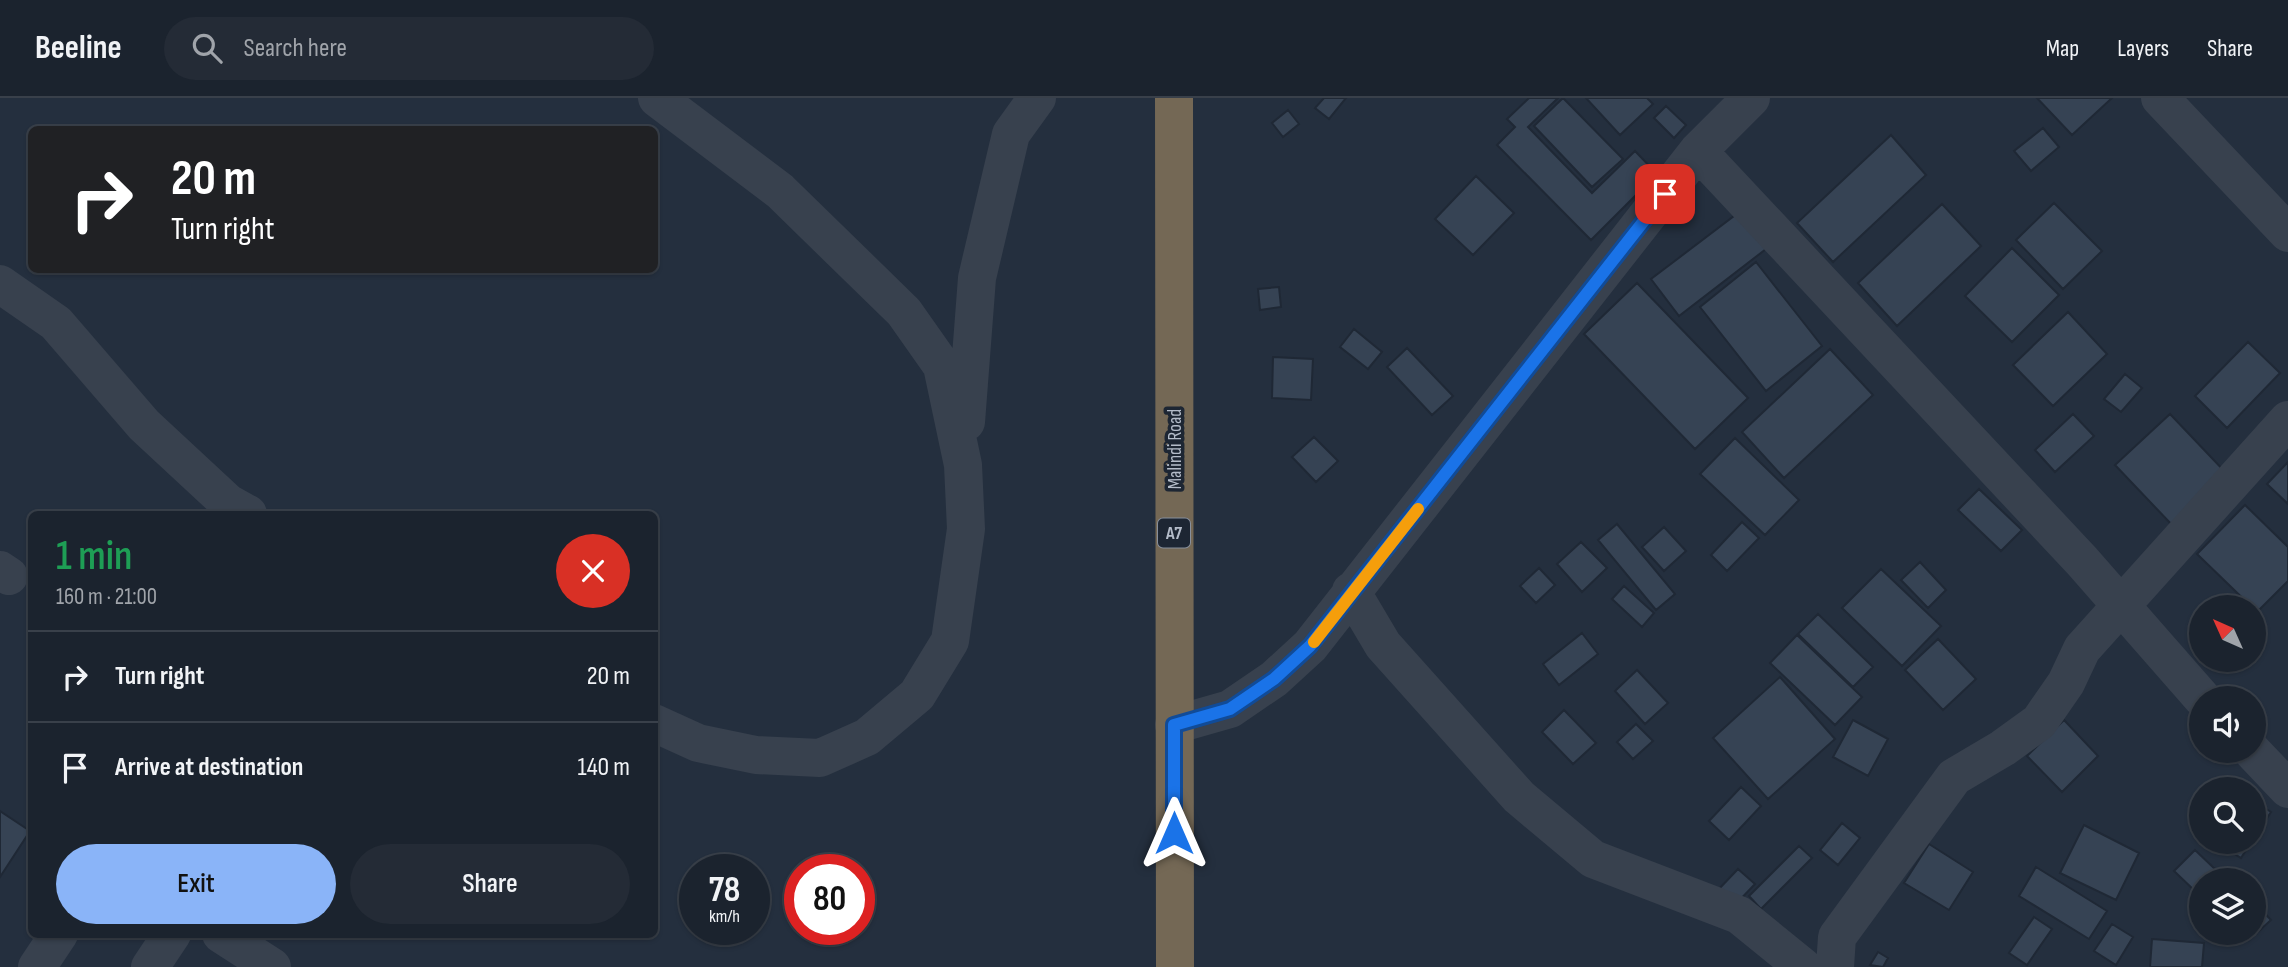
<!DOCTYPE html>
<html lang="en">
<head>
<meta charset="utf-8">
<style>
	body { margin:0; font-family:"Sofia Sans Condensed",sans-serif; background:#242b36; color:#f1f3f6; height:100vh; display:flex; flex-direction:column; font-size:26px; white-space:nowrap }
	* { box-sizing:border-box; margin:0 }
	p { font-size:23px; color:#a0a4aa }
	.icon { flex:none; width:38px; height:38px; fill:none; stroke:currentColor; stroke-width:2; stroke-linecap:round; stroke-linejoin:round }
	.map { position:relative; flex:1; overflow:hidden }
	.panel { position:absolute; left:28px; top:413px; width:630px; height:427px; display:flex; flex-direction:column; background:#1b232e; border-radius:10px; box-shadow:0 2px 5px #0004,0 0 0 2px #39404a }
	.panel>* { flex:none }
	.hud { position:absolute; left:28px; top:28px; width:630px; height:147px; border-radius:10px; box-shadow:0 2px 5px #0004,0 0 0 2px #39404a; background:#202124; color:#fff; overflow:hidden }
	.needle { width:46px; rotate:315deg }
	.controls { position:absolute; left:2189px; top:497px; display:grid; gap:14px }
	.controls a { display:grid; place-items:center; width:77px; height:77px; border-radius:50%; background:#1b232e; box-shadow:0 2px 5px #0004,0 0 0 2px #39404a; font-size:35px }
	.speed { position:absolute; left:679px; top:756px; display:flex; gap:14px; font-size:35px; font-weight:700; text-align:center }
	.speed>* { display:grid; place-content:center; width:91px; height:91px; border-radius:50%; background:#1b232e; box-shadow:0 2px 5px #0004,0 0 0 2px #39404a; line-height:1 }
	.speed small { font-size:18px; font-weight:400 }
	.speed .limit { border:10px solid #d22; background:#fff; color:#111 }
	.pin { position:absolute; display:grid; place-items:center; width:60px; height:60px; color:#fff; margin:-30px; border-radius:14px; box-shadow:0 4px 10px #0006 }
	.me { position:absolute; width:77px; margin:-38px; rotate:0deg; stroke-linejoin:round; filter:drop-shadow(0 0 5px #0008) }
	.turn { display:flex; align-items:center; gap:24px; height:147px; padding:0 28px; font-size:32px }
	.turn .icon { width:91px; height:91px; stroke-width:2.5 }
	.turn b { display:block; font-size:49px; line-height:60px }
	.round { display:grid; place-items:center; flex:none; width:74px; height:74px; border-radius:37px; background:#242b36 }
	.summary { display:flex; align-items:center; justify-content:space-between; height:119px; padding:0 28px }
	h1 { font-size:42px; font-weight:600; line-height:52px; color:#1e9e55 }
	.cta { display:flex; gap:14px; margin-top:auto; padding:14px 28px }
	.cta a { flex:1; height:80px; border-radius:42px; background:#8ab4f8; color:#111; font-size:28px; font-weight:600; line-height:80px; text-align:center }
	.cta a+a { background:#242b36; color:#f1f3f6 }
	ul { padding:0; list-style:none }
	li { display:flex; align-items:center; gap:21px; height:91px; padding:0 28px; border-top:2px solid #39404a }
	li div { flex:1 }
	li b { display:block; font-size:26px }
	li em { font-style:normal }
	header { display:flex; align-items:center; gap:42px; box-sizing:border-box; height:98px; padding:0 35px; background:#1b232e; border-bottom:2px solid #39404a }
	header strong { font-size:33px }
	nav { display:flex; gap:38px; margin-inline-start:auto; font-size:24px }
	.search { width:490px; height:63px; background:#242b36; display:flex; align-items:center; gap:18px; box-sizing:border-box; padding:0 24px; border-radius:38px; color:#a0a4aa; font-size:26px }
	.map>svg:first-child { display:block }
	.building { fill:#364354; stroke:#1f2835; stroke-width:2 }
	.lines { fill:none; stroke-linecap:round; stroke-linejoin:round }
	.minor { stroke:#38414e; stroke-width:38 }
	.highway { stroke:#746855; stroke-width:38 }
	.route-casing { stroke:#114b97; stroke-width:18 }
	.route { stroke:#1a73e8; stroke-width:12 }
	.slow { stroke:#f59e0b; stroke-width:12 }
	.labels { text-anchor:middle; stroke-width:7; stroke-linejoin:round; paint-order:stroke }
	.shield { fill:#1d2633; stroke:#878f9c; stroke-width:2 }
	.shield-label { font-size:18px; font-weight:bold; fill:#b4bcc9 }
	.street-label { font-size:19px; fill:#b4bcc9; stroke:#1d2633 }
</style>
</head>
<body>
<header>
<strong>Beeline</strong>
<div class="search"><svg class="icon" aria-label="search" viewBox="0 0 24 24"><circle cx="10" cy="10" r="6"/><path d="M15 15l6 6"/></svg>Search here</div>
<nav><a>Map</a><a>Layers</a><a>Share</a></nav>
</header>
<div class="map">
<svg width="2288" height="869" viewBox="0 0 2288 869">
	<rect width="100%" height="100%" fill="#242f3e"/>
	<path class="building" d="M1324,0H1346L1329,21L1315,10Z
		M1529,0H1558L1528,29L1592,95L1635,53L1657,76L1591,142L1497,47L1515,29L1507,21Z
		M1563,0L1623,61L1592,89L1534,28Z
		M1586,0H1647L1653,6L1620,37Z
		M2037,0H2112L2072,37Z
		M1666,8L1686,27L1674,40L1654,20Z
		M1288,12L1299,26L1283,39L1272,25Z
		M2043,30L2059,49L2031,73L2014,53Z
		M1891,37L1926,77L1833,164L1797,125Z
		M1476,78L1514,115L1473,157L1435,121Z
		M2054,105L2102,153L2063,191L2016,142Z
		M1942,106L1981,148L1897,228L1858,185Z
		M1738,115L1766,151L1679,218L1651,181Z
		M2012,150L2059,197L2012,244L1965,198Z
		M1756,164L1822,248L1766,293L1700,209Z
		M1637,185L1748,300L1695,351L1584,236Z
		M1279,189L1281,209L1260,212L1258,191Z
		M2068,214L2107,256L2053,308L2013,267Z
		M1354,231L1382,254L1368,271L1340,249Z
		M2248,244L2280,275L2227,330L2195,298Z
		M1407,250L1453,298L1432,317L1387,269Z
		M1830,251L1873,297L1784,380L1742,334Z
		M1273,259L1313,261L1311,302L1272,300Z
		M2125,276L2142,290L2121,314L2104,301Z
		M2073,316L2094,338L2055,374L2035,352Z
		M2170,316L2228,377L2174,429L2115,367Z
		M1314,339L1338,363L1316,384L1292,359Z
		M1735,340L1799,402L1765,437L1700,376Z
		M2288,364V406L2267,386Z
		M1979,391L2022,432L2001,453L1958,412Z
		M2245,407L2288,449V483L2257,514L2197,456Z
		M1742,424L1759,440L1727,473L1711,457Z
		M1617,426L1675,496L1656,512L1598,442Z
		M1664,429L1686,453L1664,473L1642,449Z
		M1581,444L1607,470L1582,494L1557,466Z
		M1920,464L1946,492L1928,510L1901,482Z
		M1539,470L1555,487L1536,505L1520,488Z
		M1881,471L1941,528L1902,568L1842,510Z
		M1624,488L1654,515L1642,529L1612,501Z
		M1818,516L1873,569L1853,589L1798,536Z
		M1582,535L1598,556L1559,587L1543,566Z
		M1797,537L1862,599L1835,627L1770,565Z
		M1938,541L1976,581L1943,612L1905,572Z
		M1637,572L1668,605L1645,626L1615,593Z
		M1780,579L1835,641L1768,701L1713,640Z
		M1564,612L1596,645L1573,666L1542,634Z
		M1853,622L1888,641L1868,678L1833,659Z
		M2064,622L2098,658L2062,694L2027,658Z
		M1636,626L1653,643L1633,661L1617,644Z
		M1741,689L1761,708L1729,742L1709,723Z
		M2254,703L2271,714L2254,740Z
		M0,713L30,733L0,779Z
		M1842,725L1860,740L1838,767L1820,752Z
		M2084,727L2139,755L2116,802L2060,775Z
		M2216,744H2251L2241,760Z
		M1929,746L1973,774L1949,812L1904,785Z
		M1799,748L1812,760L1761,811L1749,798Z
		M2195,752L2217,773L2208,782H2202V788L2196,794L2174,773Z
		M2036,769L2107,813L2089,841L2019,798Z
		M1738,771L1755,786L1734,808L1717,793Z
		M2254,804L2271,822L2249,842L2242,835H2254Z
		M2034,819L2052,831L2027,867L2009,855Z
		M2112,826L2133,839L2116,867L2094,853Z
		M2152,841L2204,845L2202,869H2150Z
		M1878,854L1888,860L1883,869L1870,867Z"/>
	<g class="lines">
		<path class="minor" d="M2160,0L2288,135
			M1698,53L2082,463L2202,600
			M0,186L56,225L144,327L228,405L248,416
			M966,324L977,180L1011,36L1037,0
			M0,472L9,478
			M1351,493L1383,547L1519,699L1593,761L1739,817L1803,869
			M654,625L698,645L756,657L820,660L867,639L917,597L950,543L966,431L963,367L942,268L904,214L780,93L657,0
			M1174,627L1230,611L1274,581L1310,548L1698,53L1751,0
			M2252,653L2288,691
			M221,836L272,869
			M37,869L59,836
			M150,869L172,836
			M1835,869L1837,839L1954,679L2003,650L2039,624L2066,585L2082,551L2288,322"/>
		<path class="highway" d="M1174,0L1175,869"/>
	</g>
	<g class="lines">
		<defs>
			<path id="route" d="M1174,735V627L1230,611L1274,581L1310,548L1665,96"/>
		</defs>
		<use href="#route" class="route-casing"/>
		<use href="#route" class="route"/>
		<path class="slow" d="M1314,544L1418,411"/>
	</g>
	<g class="labels">
		<rect class="shield" x="1158" y="420.5" width="32" height="29" rx="5"/>
		<g class="shield-label">
			<text x="1174" y="441">A7</text>
		</g>
		<g class="street-label">
			<text transform="translate(1174 351) rotate(-90)" y="7">Malindi Road</text>
		</g>
	</g>
</svg>
<div class="controls">
<a><svg class="needle" viewBox="-14 -14 28 28"><path d="M0-13l5 13h-10z" fill="#e53935"/><path d="M0 13l5-13h-10z" fill="#a0a4aa"/></svg></a>
<a><svg class="icon" aria-label="sound" viewBox="0 0 24 24"><path d="M4 9h4l5-4v14l-5-4H4zM17 9q2 3 0 6"/></svg></a>
<a><svg class="icon" aria-label="search" viewBox="0 0 24 24"><circle cx="10" cy="10" r="6"/><path d="M15 15l6 6"/></svg></a>
<a><svg class="icon" aria-label="layers" viewBox="0 0 24 24"><path d="M12 4l9 5-9 5-9-5zM3 14l9 5 9-5"/></svg></a>
</div>
<div class="speed"><div>78<small>km/h</small></div><div class="limit">80</div></div>
<div class="pin" style="left:1665px;top:96px;background:#d93025"><svg class="icon" aria-label="arrive" viewBox="0 0 24 24"><path d="M6 21V4h12l-3 4 3 4H6"/></svg></div>
<svg class="me" style="left:1174px;top:735px" viewBox="-20 -20 40 40"><path d="M0-17L14 15 0 8-14 15z" fill="#1a73e8" stroke="#fff" stroke-width="4"/></svg>
<div class="hud">
<div class="turn"><svg class="icon" aria-label="right" viewBox="0 0 24 24"><path d="M7 20v-9h11M14 6l5 5-5 5"/></svg><div><b>20 m</b>Turn right</div></div>
</div>
<section class="panel">
<div class="summary"><div><h1>1 min</h1><p>160 m · 21:00</p></div><a class="round" style="background:#d93025;color:#fff"><svg class="icon" aria-label="close" viewBox="0 0 24 24"><path d="M6 6l12 12M18 6L6 18"/></svg></a></div>
<ul>
<li><svg class="icon" aria-label="right" viewBox="0 0 24 24"><path d="M7 20v-9h11M14 6l5 5-5 5"/></svg><div><b>Turn right</b></div><em>20 m</em></li>
<li><svg class="icon" aria-label="arrive" viewBox="0 0 24 24"><path d="M6 21V4h12l-3 4 3 4H6"/></svg><div><b>Arrive at destination</b></div><em>140 m</em></li>
</ul>
<div class="cta"><a>Exit</a><a>Share</a></div>
</section>
</div>
</body>
</html>
